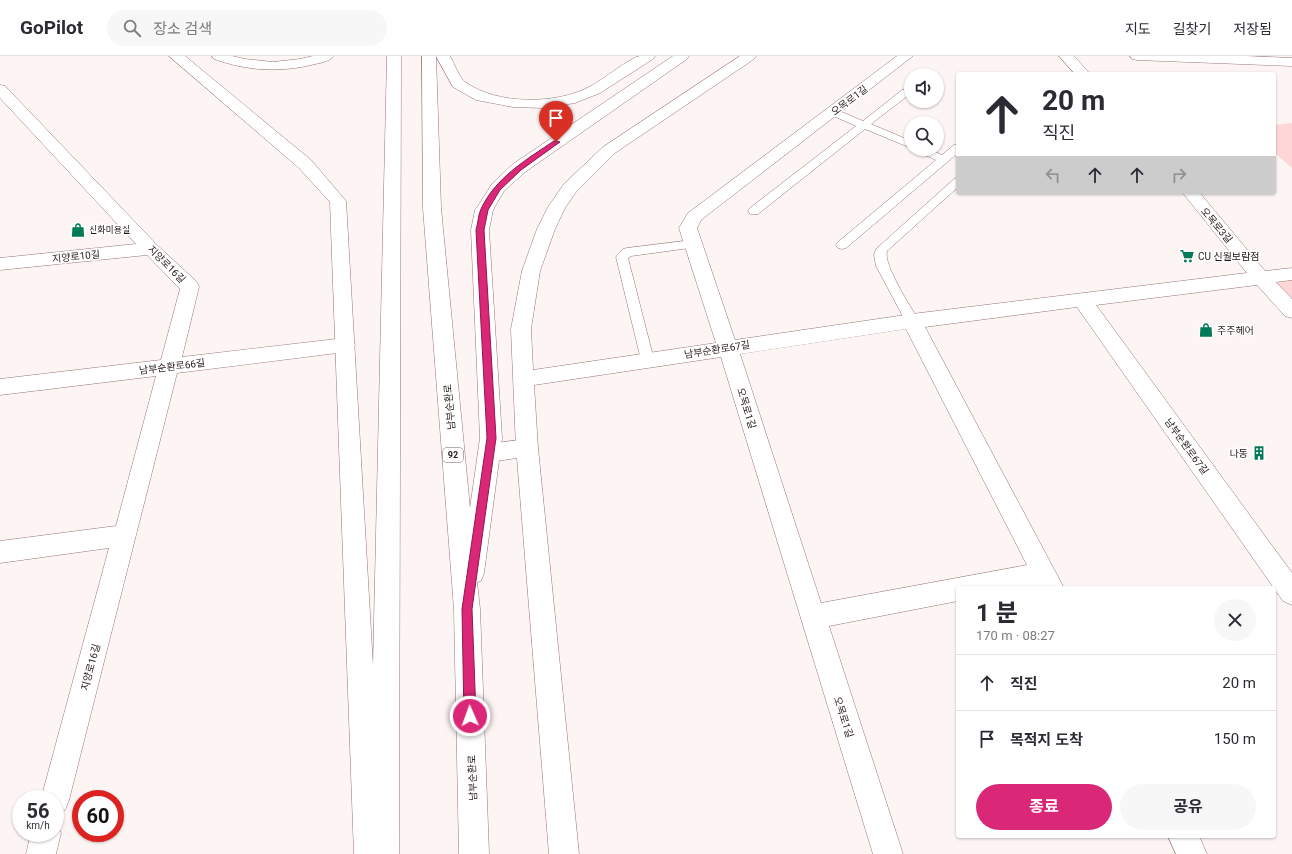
<!DOCTYPE html>
<html lang="ko">
<head>
<meta charset="utf-8">
<style>
	body { margin:0; font-family:Roboto,"Noto Sans KR",sans-serif; background:#f7f7f7; color:#2b2b33; height:100vh; display:flex; flex-direction:column; font-size:15px; white-space:nowrap }
	* { box-sizing:border-box; margin:0 }
	p { font-size:13px; color:#7c7c81 }
	.icon { flex:none; width:22px; height:22px; fill:none; stroke:currentColor; stroke-width:2; stroke-linecap:round; stroke-linejoin:round }
	.map { position:relative; flex:1; overflow:hidden }
	.sheet { position:absolute; left:956px; top:530px; width:320px; height:252px; display:flex; flex-direction:column; background:#fff; border-radius:4px; box-shadow:0 1px 3px #0004 }
	.sheet>* { flex:none }
	.hud { position:absolute; left:956px; top:16px; width:320px; height:122px; border-radius:4px; box-shadow:0 1px 3px #0004; background:#fff; color:#2b2b33; overflow:hidden }
	.buttons { position:absolute; left:904px; top:12px; display:grid; gap:8px }
	.buttons a { display:grid; place-items:center; width:40px; height:40px; border-radius:50%; background:#fff; box-shadow:0 1px 3px #0004; font-size:20px }
	.speed { position:absolute; left:12px; top:734px; display:flex; gap:8px; font-size:20px; font-weight:700; text-align:center }
	.speed>* { display:grid; place-content:center; width:52px; height:52px; border-radius:50%; background:#fff; box-shadow:0 1px 3px #0004; line-height:1 }
	.speed small { font-size:10px; font-weight:400 }
	.speed .limit { border:6px solid #d22; background:#fff; color:#111 }
	.pin { position:absolute; display:grid; place-items:center; width:34px; height:34px; color:#fff; margin:-41px -17px; border-radius:50% 50% 50% 0; rotate:-45deg; box-shadow:0 0 4px #0007 }
	.pin .icon { rotate:45deg }
	.me { position:absolute; width:44px; margin:-22px; rotate:358deg; stroke-linejoin:round; filter:drop-shadow(0 0 3px #0008) }
	.turn { display:flex; align-items:center; gap:14px; height:84px; padding:0 20px; font-size:18px }
	.turn .icon { width:52px; height:52px; stroke-width:2.5 }
	.turn b { display:block; font-size:28px; line-height:34px }
	.lanes { display:flex; align-items:center; height:38px; padding:0 20px; background:#0003; justify-content:center; gap:20px; direction:ltr }
	.lanes .off { opacity:.35 }
	.round { display:grid; place-items:center; flex:none; width:42px; height:42px; border-radius:21px; background:#f7f7f7 }
	.headline { display:flex; align-items:center; justify-content:space-between; height:68px; padding:0 20px }
	h1 { font-size:24px; font-weight:700; line-height:30px }
	.action { display:flex; gap:8px; margin-top:auto; padding:8px 20px }
	.action a { flex:1; height:46px; border-radius:24px; background:#db2777; color:#fff; font-size:16px; font-weight:700; line-height:46px; text-align:center }
	.action a+a { background:#f7f7f7; color:#2b2b33 }
	ul { padding:0; list-style:none }
	li { display:flex; align-items:center; gap:12px; height:56px; padding:0 20px; border-top:1px solid #e1e1e2 }
	li div { flex:1 }
	li b { display:block; font-size:15px }
	li em { font-style:normal }
	header { display:flex; align-items:center; gap:24px; box-sizing:border-box; height:56px; padding:0 20px; background:#fff; border-bottom:1px solid #e1e1e2 }
	header strong { font-size:19px }
	nav { display:flex; gap:22px; margin-inline-start:auto; font-size:14px }
	.search { width:280px; height:36px; background:#f7f7f7; display:flex; align-items:center; gap:10px; box-sizing:border-box; padding:0 14px; border-radius:22px; color:#7c7c81; font-size:15px }
	.map>svg:first-child { display:block }
	.green { fill:#fed6d8 }
	.lines { fill:none; stroke-linecap:round; stroke-linejoin:round }
	.lane-casing { stroke:#997375; stroke-width:1 }
	.street-casing { stroke:#997375; stroke-width:1 }
	.secondary-casing { stroke:#997375; stroke-width:1 }
	.primary-casing { stroke:#997375; stroke-width:1 }
	.highway-casing { stroke:#997375; stroke-width:1 }
	.lane { fill:#fff; fill-rule:evenodd }
	.street { fill:#fff; fill-rule:evenodd }
	.secondary { fill:#fff; fill-rule:evenodd }
	.primary { fill:#fff; fill-rule:evenodd }
	.highway { fill:#fff; fill-rule:evenodd }
	.route { fill:#db2777; stroke:#8e194d }
	.labels { text-anchor:middle; stroke-width:3.5; stroke-linejoin:round; paint-order:stroke }
	.far-poi-label { font-size:9px; fill:#251718; stroke:#fff; text-anchor:start }
	.shield { fill:#fff; stroke:#665d5d; stroke-width:1 }
	.shield-label { font-size:9px; font-weight:bold; fill:#251718 }
	.street-label { font-size:10px; fill:#251718; stroke:#fff }
	.poi-label { font-size:10px; fill:#251718; stroke:#fff; text-anchor:start }
</style>
</head>
<body>
<header>
<strong>GoPilot</strong>
<div class="search"><svg class="icon" aria-label="search" viewBox="0 0 24 24"><circle cx="10" cy="10" r="6"/><path d="M15 15l6 6"/></svg>장소 검색</div>
<nav><a>지도</a><a>길찾기</a><a>저장됨</a></nav>
</header>
<div class="map">
<svg width="1292" height="798" viewBox="0 0 1292 798">
	<rect width="100%" height="100%" fill="#fdf4f4"/>
	<path class="green" d="M1292,67V112L1274,96V69Z
		M1292,218V255L1262,223Z"/>
	<g class="lines">
		<defs>
			<path id="lane" d="M906,33L911,36L910,38L871,68L911,85V92L865,73L758,158H750L748,155L750,152L856,70L829,58L828,56L829,54H837L863,65L902,34Z
				M958,88V97L846,192L842,193L838,192L836,189L838,186L936,104L916,95L915,93H929L942,99L954,89Z
				M958,121V131L887,195C883,209 911,251 919,265L917,268L912,270L907,268L876,210L874,199L876,193L954,123Z
				M693,184L697,185L699,188L697,191L631,200L628,202L654,304L652,308L647,309L642,308L616,201L623,193L627,192Z"/>
			<path id="street" d="M740,0H756L754,3L615,97L576,136L565,152L555,173L540,215L531,273L533,314L716,287L679,172L688,157L897,0H913L701,164L697,172L735,284L912,258L1247,217L1182,136H1199L1265,215L1292,212V224L1276,226L1292,243V262L1285,260L1257,229L1096,249L1292,517V549L1283,545L1077,251L925,271L1064,532H1039L1038,530L1025,532H958V545L829,570L903,798H873L721,301L534,329L538,392L535,398L527,401L519,398L516,392L511,273L522,215L537,173L548,151L564,128L603,91ZM906,273L1027,509L821,547L740,298Z
				M1059,0H1074L1090,18H1075Z
				M1130,0H1246L1292,2V10L1137,4L1132,3Z
				M0,29L5,30L157,189L197,226L199,231L182,301L345,282L352,284L355,289L352,294L345,296L177,317L69,744L65,754L55,758V743H41L109,492L0,507V485L116,470L156,320L0,339V323L161,304L180,233L147,199L0,214V202L136,188L0,42Z
				M55,766L61,777L56,798H26L31,777H55Z
				M1168,780H1199L1207,798H1176Z"/>
			<path id="secondary" d="M527,383L535,386L538,392L579,798H549L517,402L489,406L481,403L478,397L481,391L489,388Z"/>
			<path id="primary" d="M169,0H185L311,104L346,145L373,610L387,0H401L399,798H354L330,146L299,112Z
				M422,0H436L441,152L470,452L480,382L471,174L475,154L478,150L492,128L513,108L673,0H689L687,3L525,116L504,135L493,154L489,174L502,382L484,517L481,525L477,526L480,553L489,798H459L454,553L423,152Z
				M436,0H450C454,7 459,21 465,26C497,49 557,49 591,30C601,25 631,1 640,0C645,0 650,0 655,0L653,3L600,37L575,47L543,52L513,51L476,44L453,31Z"/>
			<path id="highway" d="M212,0H232L245,3L273,6L300,3L313,0H334C330,5 321,7 315,8C280,17 248,15 214,3Z"/>
		</defs>
		<use href="#lane" class="lane-casing"/>
		<use href="#street" class="street-casing"/>
		<use href="#secondary" class="secondary-casing"/>
		<use href="#primary" class="primary-casing"/>
		<use href="#highway" class="highway-casing"/>
		<use href="#lane" class="lane"/>
		<use href="#street" class="street"/>
		<use href="#secondary" class="secondary"/>
		<use href="#primary" class="primary"/>
		<use href="#highway" class="highway"/>
	</g>
	<path class="route" d="M554,85L560,86L521,114L500,134L488,154L484,174L496,382L472,553L476,660L474,664L470,666L466,664L464,660L462,553L487,382L476,174C478,168 478,159 481,153C495,122 527,103 554,85Z"/>
	<defs>
		<symbol id="shop-bare" viewBox="-9 -9 18 18"><path d="M-5-2.5h2.3a2.7 3.5 0 0 1 5.4 0H5L5.5 6h-11ZM-1.5-2.5h3a1.5 2.3 0 0 0-3 0Z" fill="#017a57" stroke="#fff" stroke-width="2.5" paint-order="stroke"/></symbol>
		<symbol id="supermarket-bare" viewBox="-9 -9 18 18"><path d="M-6-5.5h2.5l.6 2H6L4.5 2H-2.5L-4.4-4H-6ZM-1.5 3.2a1.3 1.3 0 1 0 .1 0ZM3 3.2a1.3 1.3 0 1 0 .1 0Z" fill="#017a57" stroke="#fff" stroke-width="2.5" paint-order="stroke"/></symbol>
		<symbol id="building-bare" viewBox="-9 -9 18 18"><path d="M-4-6H4V6H1V3H-1V6H-4ZM-2.5-4.3h1.7v1.8h-1.7ZM.8-4.3h1.7v1.8H.8ZM-2.5-1h1.7V.8h-1.7ZM.8-1h1.7V.8H.8Z" fill="#017a57" stroke="#fff" stroke-width="2.5" paint-order="stroke"/></symbol>
	</defs>
	<g fill-rule="evenodd">
		<use href="#shop-bare" x="68" y="164" width="20" height="20"/>
		<use href="#supermarket-bare" x="1177" y="190" width="20" height="20"/>
		<use href="#shop-bare" x="1196" y="264" width="20" height="20"/>
		<use href="#building-bare" x="1249" y="387" width="20" height="20"/>
	</g>
	<g class="labels">
		<g class="far-poi-label">
			<text x="89" y="177">신화미용실</text>
		</g>
		<rect class="shield" x="443" y="392" width="20" height="14" rx="3"/>
		<g class="shield-label">
			<text x="453" y="402">92</text>
		</g>
		<g class="street-label">
			<text transform="translate(849 44) rotate(-37)" y="4">오목로1길</text>
			<text transform="translate(1217 169) rotate(50)" y="4">오목로3길</text>
			<text transform="translate(76 200) rotate(-6)" y="4">지양로10길</text>
			<text transform="translate(167 208) rotate(45)" y="4">지양로16길</text>
			<text transform="translate(717 293) rotate(-9)" y="4">남부순환로67길</text>
			<text transform="translate(172 310) rotate(-7)" y="4">남부순환로66길</text>
			<text transform="translate(449 351) rotate(-95)" y="4">남부순환로</text>
			<text transform="translate(747 352) rotate(73)" y="4">오목로1길</text>
			<text transform="translate(1187 390) rotate(54)" y="4">남부순환로67길</text>
			<text transform="translate(90 611) rotate(-75)" y="4">지양로16길</text>
			<text transform="translate(844 661) rotate(72)" y="4">오목로1길</text>
			<text transform="translate(472 722) rotate(-92)" y="4">남부순환로</text>
		</g>
		<g class="poi-label">
			<text x="1198" y="204">CU 신월보람점</text>
			<text x="1217" y="278">주주헤어</text>
			<text x="1248" y="401" text-anchor="end">나동</text>
		</g>
	</g>
</svg>
<div class="buttons">
<a><svg class="icon" aria-label="sound" viewBox="0 0 24 24"><path d="M4 9h4l5-4v14l-5-4H4zM17 9q2 3 0 6"/></svg></a>
<a><svg class="icon" aria-label="search" viewBox="0 0 24 24"><circle cx="10" cy="10" r="6"/><path d="M15 15l6 6"/></svg></a>
</div>
<div class="speed"><div>56<small>km/h</small></div><div class="limit">60</div></div>
<div class="pin" style="left:556px;top:86px;background:#d93025"><svg class="icon" aria-label="arrive" viewBox="0 0 24 24"><path d="M6 21V4h12l-3 4 3 4H6"/></svg></div>
<svg class="me" style="left:470px;top:660px" viewBox="-20 -20 40 40"><circle r="17" fill="#db2777" stroke="#fff" stroke-width="3"/><path d="M0-11L8 9 0 5-8 9z" fill="#fff"/></svg>
<div class="hud">
<div class="turn"><svg class="icon" aria-label="ahead" viewBox="0 0 24 24"><path d="M12 20V5M6 11l6-6 6 6"/></svg><div><b>20 m</b>직진</div></div>
<div class="lanes"><svg class="icon off" aria-label="left" viewBox="0 0 24 24"><path d="M17 20v-9H6M10 6l-5 5 5 5"/></svg><svg class="icon" aria-label="ahead" viewBox="0 0 24 24"><path d="M12 20V5M6 11l6-6 6 6"/></svg><svg class="icon" aria-label="ahead" viewBox="0 0 24 24"><path d="M12 20V5M6 11l6-6 6 6"/></svg><svg class="icon off" aria-label="right" viewBox="0 0 24 24"><path d="M7 20v-9h11M14 6l5 5-5 5"/></svg></div>
</div>
<section class="sheet">
<div class="headline"><div><h1>1 분</h1><p>170 m · 08:27</p></div><a class="round"><svg class="icon" aria-label="close" viewBox="0 0 24 24"><path d="M6 6l12 12M18 6L6 18"/></svg></a></div>
<ul>
<li><svg class="icon" aria-label="ahead" viewBox="0 0 24 24"><path d="M12 20V5M6 11l6-6 6 6"/></svg><div><b>직진</b></div><em>20 m</em></li>
<li><svg class="icon" aria-label="arrive" viewBox="0 0 24 24"><path d="M6 21V4h12l-3 4 3 4H6"/></svg><div><b>목적지 도착</b></div><em>150 m</em></li>
</ul>
<div class="action"><a>종료</a><a>공유</a></div>
</section>
</div>
</body>
</html>
